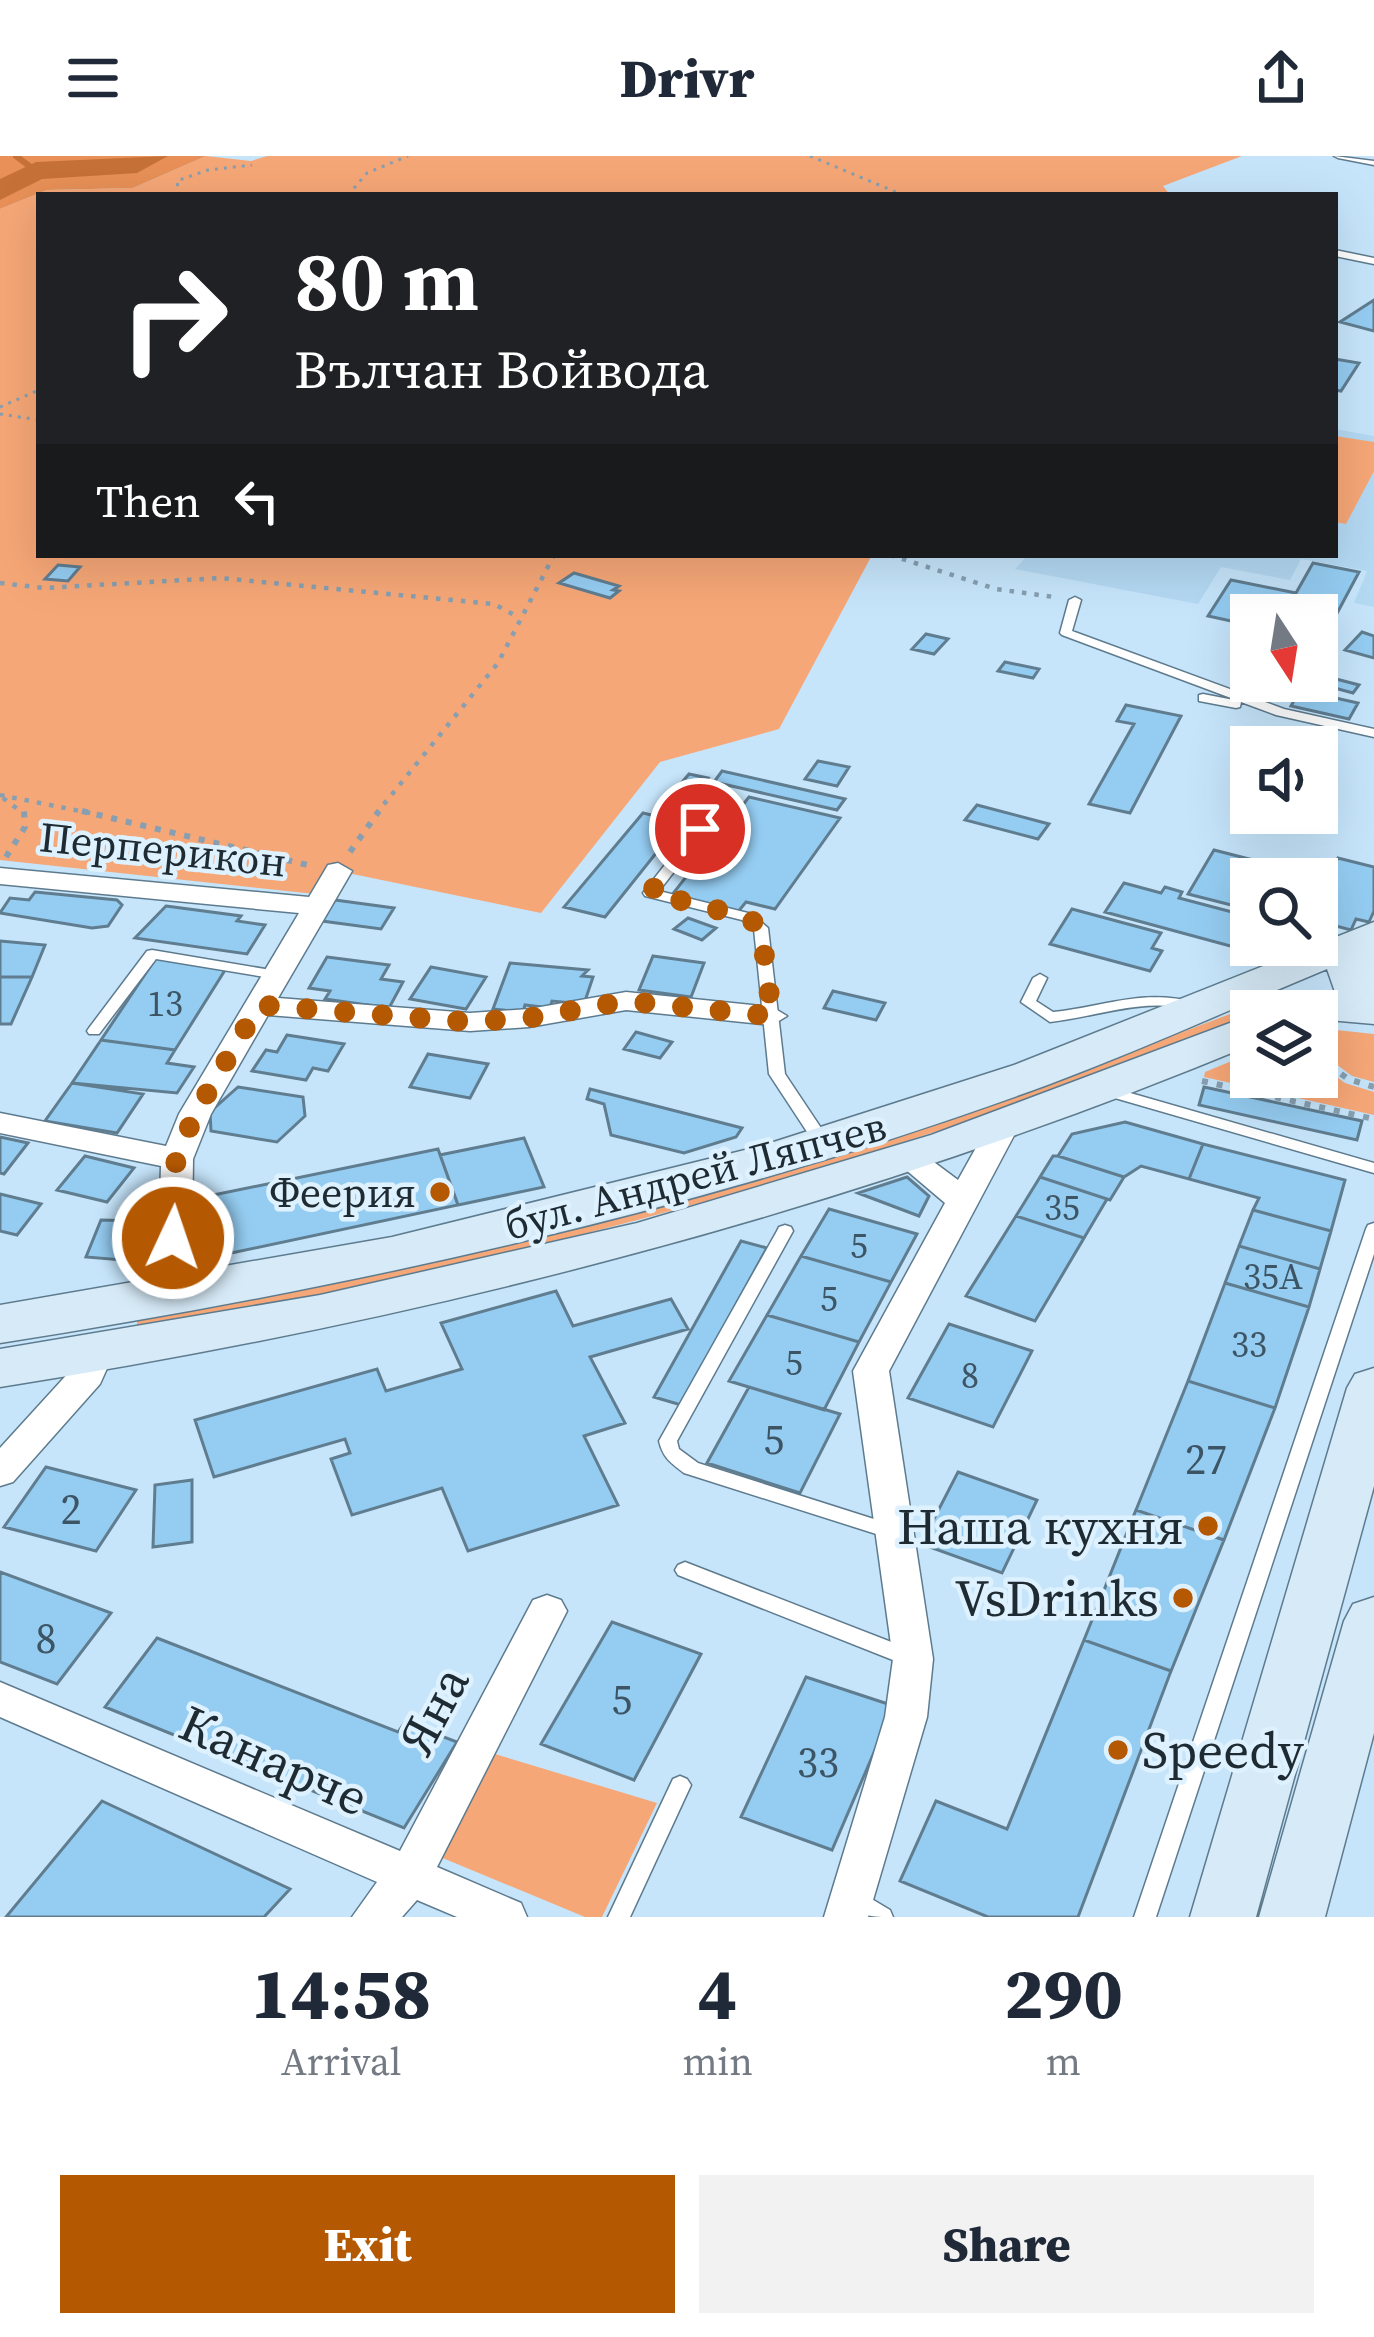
<!DOCTYPE html>
<html lang="en">
<head>
<meta charset="utf-8">
<style>
	body { margin:0; font-family:"Source Serif 4",serif; background:#f2f2f3; color:#1f2937; height:100vh; display:flex; flex-direction:column; font-size:45px; white-space:nowrap }
	* { box-sizing:border-box; margin:0 }
	p { font-size:39px; color:#747a83 }
	.icon { flex:none; width:66px; height:66px; fill:none; stroke:currentColor; stroke-width:2; stroke-linecap:round; stroke-linejoin:round }
	.map { position:relative; height:1761px; overflow:hidden }
	.drawer { display:flex; flex-direction:column; background:#fff; flex:1 }
	.drawer>* { flex:none }
	.banner { position:absolute; left:36px; top:36px; width:1302px; height:366px; border-radius:0px; box-shadow:0 12px 48px #0002; background:#202124; color:#fff; overflow:hidden }
	.needle { width:78px; rotate:168deg }
	.buttons { position:absolute; left:1230px; top:438px; display:grid; gap:24px }
	.buttons a { display:grid; place-items:center; width:108px; height:108px; border-radius:0px; background:#fff; box-shadow:0 12px 48px #0002; font-size:60px }
	.pin { position:absolute; display:grid; place-items:center; width:102px; height:102px; color:#fff; margin:-51px; border:6px solid #fff; border-radius:50%; box-shadow:0 3px 12px #0007 }
	.me { position:absolute; width:132px; margin:-66px; rotate:3deg; stroke-linejoin:round; filter:drop-shadow(0 0 9px #0008) }
	.turn { display:flex; align-items:center; gap:42px; height:252px; padding:0 60px; font-size:54px }
	.turn .icon { width:156px; height:156px; stroke-width:2.5 }
	.turn b { display:block; font-size:84px; line-height:102px }
	.then { display:flex; align-items:center; height:114px; padding:0 60px; background:#0003; gap:24px; font-size:45px }
	.eta { display:flex; justify-content:space-evenly; align-items:center; height:204px; text-align:center }
	.eta b { font-size:72px; font-weight:800; line-height:84px }
	.button { display:flex; gap:24px; margin-top:auto; padding:24px 60px }
	.button a { flex:1; height:138px; border-radius:0px; background:#b45801; color:#fff; font-size:48px; font-weight:800; line-height:138px; text-align:center }
	.button a+a { background:#f2f2f3; color:#1f2937 }
	header { display:flex; justify-content:space-between; align-items:center; height:156px; padding:0 60px; background:#fff; font-size:54px; font-weight:800 }
	.map>svg:first-child { display:block }
	.built { fill:#b4d9f3 }
	.green { fill:#f6a777 }
	.forest { fill:#e89057 }
	.lines { fill:none; stroke-linecap:round; stroke-linejoin:round }
	.stream { stroke:#c67137; stroke-width:6 }
	.river { fill:#c67137; fill-rule:evenodd }
	.building { fill:#95cdf2; stroke:#607d90; stroke-width:3 }
	.lane-casing { stroke:#5e7b8e; stroke-width:3 }
	.street-casing { stroke:#5e7b8e; stroke-width:3 }
	.secondary-casing { stroke:#5e7b8e; stroke-width:3 }
	.path-far2 { stroke:#879fb0; stroke-width:3; stroke-dasharray:3 6; stroke-linecap:butt }
	.path-far1 { stroke:#879fb0; stroke-width:4.5; stroke-dasharray:4.5 8; stroke-linecap:butt }
	.path { stroke:#879fb0; stroke-width:6; stroke-dasharray:6 9; stroke-linecap:butt }
	.lane { fill:#fff; fill-rule:evenodd }
	.street { fill:#fff; fill-rule:evenodd }
	.secondary { fill:#d6eaf7; fill-rule:evenodd }
	.route { stroke:#b45801; stroke-width:21; stroke-dasharray:0 37.8 }
	.poi-dot { fill:#b45801; stroke:#def1fe; stroke-width:4.5 }
	.labels { text-anchor:middle; stroke-width:9; stroke-linejoin:round; paint-order:stroke }
	.number-label { font-size:36px; fill:#3c5463 }
	.street-label { font-size:42px; fill:#1f2b33; stroke:#def1fe }
	.poi-label { font-size:42px; fill:#1f2b33; stroke:#def1fe; text-anchor:end }
	.near-number-label { font-size:42px; fill:#3c5463 }
	.near-poi-label { font-size:51px; fill:#1f2b33; stroke:#def1fe; text-anchor:end }
	.near-street-label { font-size:51px; fill:#1f2b33; stroke:#def1fe }
</style>
</head>
<body>
<header><svg class="icon" aria-label="menu" viewBox="0 0 24 24"><path d="M4 6h16M4 12h16M4 18h16"/></svg>Drivr<svg class="icon" aria-label="share" viewBox="0 0 24 24"><path d="M12 15V3M7 8l5-5 5 5M5 13v7h14v-7"/></svg></header>
<div class="map">
<svg width="1374" height="1761" viewBox="0 0 1374 1761">
	<rect width="100%" height="100%" fill="#c6e5fb"/>
	<path class="built" d="M1335,273L1374,280V451L1354,447L1367,415L1301,403L1290,424L1221,411L1198,448L1015,413L1028,399H1335Z"/>
	<path class="green" d="M206,0L251,5L267,0H1242L1163,30L1170,39H39V399H872L779,573L660,606L541,757L338,715L324,739L0,704V53L47,34L133,32Z
		M1335,280L1374,286V315L1346,368L1335,366Z
		M1238,855L1246,861C887,1009 518,1104 137,1176V1162L1095,909Z
		M1317,872L1374,878V926L1352,920L1317,894Z
		M1251,897V921H1317V906L1345,927L1374,936V959L1204,921L1205,916Z
		M485,1595L657,1647L602,1761H585L433,1698Z"/>
	<path class="forest" d="M0,0H206L133,32L47,34L0,53Z"/>
	<g class="lines">
		<path class="stream" d="M16,0L36,15"/>
		<path class="river" d="M168,0L137,17L42,23L0,44V23L36,6Z"/>
	</g>
	<path class="building" d="M1374,144V175L1340,166Z
		M1335,203L1359,207L1341,235L1335,234Z
		M1313,407L1359,416L1326,478L1317,476V459H1251L1245,468L1208,460L1231,424L1296,437Z
		M58,409L80,411L68,425L45,423Z
		M574,417L619,430L613,434L619,435L610,442L559,427Z
		M1362,476L1374,480V502L1345,494Z
		M926,478L948,483L934,498L912,493Z
		M1005,506L1039,513L1033,522L998,515Z
		M1317,518L1359,529L1353,537L1309,525H1317Z
		M1300,534L1358,547L1349,563L1291,550Z
		M1126,549L1181,560L1130,657L1089,648L1134,568L1117,565Z
		M818,605L849,611L837,630L805,623Z
		M722,615L845,643L837,654L714,626Z
		M689,618L708,622L678,660L658,655Z
		M749,641L840,662L775,753L746,746L737,757L671,740Z
		M977,649L1049,668L1038,683L965,664Z
		M643,657L681,666L605,761L564,751Z
		M1214,694L1327,723L1338,702L1374,711V755L1369,766L1356,763L1351,774L1321,766L1317,772V723H1251V754L1188,738Z
		M1124,727L1161,737L1165,731L1182,736L1179,742L1251,761L1234,791L1105,756Z
		M35,736L117,744L122,749L108,770L92,772L0,757L10,742L29,744Z
		M335,744L394,752L381,773L322,765Z
		M166,750L241,760L237,765L265,769L247,798L135,782Z
		M1072,753L1161,777L1152,792L1162,795L1150,815L1050,788Z
		M688,762L716,772L702,784L674,773Z
		M1248,768L1251,789H1278L1270,803L1233,793Z
		M0,785L45,789L32,821H0Z
		M653,800L704,807L691,841L639,834Z
		M327,801L389,809L381,823L403,826L389,852L325,843L330,835L309,832Z
		M156,802L227,811L175,894L101,884Z
		M510,807L588,814L582,820L593,821L584,848L552,845L550,852L525,849L523,856L493,853Z
		M431,811L486,821L466,853L410,843Z
		M0,821H32L11,868H0Z
		M833,835L885,847L876,864L824,852Z
		M636,876L672,886L660,902L624,893Z
		M287,879L344,888L328,915L313,912L306,924L252,915L266,894L277,896Z
		M101,884L175,894L167,907L194,911L177,937L72,927Z
		M428,898L488,908L470,942L410,931Z
		M72,927L143,938L117,977L45,965Z
		M238,931L303,941L305,960L277,986L211,975L210,956Z
		M1204,931L1362,965L1357,984L1199,949Z
		M590,933L742,972L736,981L684,997L611,979L604,948L587,943Z
		M1125,966L1203,988L1189,1023L1141,1010L1124,1021L1058,1000L1072,978Z
		M0,981L28,987L4,1018L0,1017Z
		M524,982L544,1031L458,1049L440,999Z
		M1203,988L1345,1024L1331,1075L1253,1054L1259,1042L1189,1023Z
		M438,993L458,1049L208,1102L194,1043Z
		M85,1000L134,1012L107,1046L57,1034Z
		M1053,1000H1058L1124,1021L1110,1044L1040,1021Z
		M907,1021L929,1040L919,1060L858,1037Z
		M1040,1021L1107,1043L1084,1082L1016,1060Z
		M0,1038L41,1048L17,1079L0,1075Z
		M829,1053L917,1078L891,1126L801,1100Z
		M1253,1054L1331,1075L1320,1113L1239,1090Z
		M1016,1060L1084,1082L1035,1165L966,1140Z
		M101,1064L137,1065L122,1104L86,1101Z
		M741,1085L767,1092L681,1249L654,1241Z
		M1239,1090L1320,1113L1309,1151L1225,1127Z
		M801,1100L891,1126L859,1186L767,1159Z
		M1225,1127L1309,1151L1275,1252L1188,1225Z
		M556,1135L573,1170L671,1143L688,1173L590,1201L625,1267L584,1280L618,1349L468,1395L442,1332L352,1359L331,1303L350,1297L345,1283L214,1321L195,1264L377,1213L386,1235L462,1213L441,1167Z
		M767,1159L859,1186L824,1254L729,1225Z
		M949,1168L1032,1195L993,1271L908,1242Z
		M1188,1225L1275,1252L1224,1384L1136,1354Z
		M749,1231L840,1258L800,1337L707,1307Z
		M46,1311L136,1334L96,1395L4,1371Z
		M958,1316L1037,1344L1002,1417L921,1388Z
		M192,1324V1386L153,1391L155,1329Z
		M1136,1354L1224,1384L1171,1515L1084,1484Z
		M0,1416L111,1457L57,1528L0,1506Z
		M612,1466L701,1498L634,1624L541,1588Z
		M157,1482L398,1576L405,1566L457,1586L404,1672L105,1551Z
		M1084,1484L1171,1515L1078,1761H988L900,1725L936,1645L1007,1673Z
		M806,1521L894,1550L832,1694L741,1661Z
		M102,1645L290,1733L264,1761H6Z"/>
	<g class="lines">
		<defs>
			<path id="lane" d="M1334,0L1374,5V9L1338,2Z
				M1335,94L1374,102V108L1335,100Z
				M1075,441L1081,444L1072,475L1284,553L1374,573V581L1276,559L1241,546L1240,551L1236,552L1199,545V539L1203,538L1239,545L1062,479L1060,477L1069,444Z
				M725,637L732,641L659,735L752,758L768,772L785,918L831,987L829,991H817L769,918L754,773L742,764L645,740L643,737L720,638Z
				M152,794L277,815L284,819L277,823L156,803L99,878H89L87,875L89,872L147,795Z
				M1040,818L1047,822L1036,845L1053,856C1109,850 1141,832 1199,847L1201,850L1194,854C1143,841 1101,860 1050,866L1021,846L1033,822Z
				M1106,930L1374,1007V1017L1101,938L1098,935L1101,932Z
				M1374,1067V1098L1156,1761H1134L1366,1073L1368,1069Z
				M785,1069L791,1071L793,1075L677,1285L679,1293L698,1307L899,1371L902,1376L899,1381L892,1383L684,1317C671,1307 663,1302 659,1285L777,1075L779,1071Z
				M685,1406L917,1496L920,1502L917,1508L910,1510L903,1508L678,1419L675,1414L678,1409Z
				M680,1620L687,1623L691,1629L630,1761H608L673,1623Z
				M855,1733L890,1754L893,1761C874,1761 854,1761 844,1743L847,1736Z"/>
			<path id="street" d="M338,707L352,715L278,842L470,857L529,853L626,836L772,851L787,860L772,869L626,854L529,871L470,875L268,859L211,958L193,1003L191,1141L186,1150H162L157,1141L161,1010L0,977V957L166,990L179,958L299,757L0,728V712L309,741L328,709Z
				M1003,960L1019,970L889,1215L933,1503L927,1561L868,1761H824L885,1561L893,1503L853,1215L945,1047L892,1002L897,995H919L958,1024L992,963Z
				M95,1186L107,1190L113,1199L100,1228L13,1326L0,1330V1292L72,1213L83,1190Z
				M547,1439L561,1444L567,1455L437,1711L521,1747L527,1761H457L417,1744L402,1761H352L377,1726L0,1561V1526L400,1695L533,1444Z"/>
			<path id="secondary" d="M1374,766V868L1317,863V855H1273L1279,845L1335,836L1327,813C1235,851 1144,893 1050,928C711,1053 356,1131 0,1187V1149L392,1081L761,990L1014,909Z
				M1251,859V889C847,1056 431,1163 0,1231V1193L320,1139L637,1067L931,979Z
				M1374,1212V1330L1256,1761H1190L1347,1232L1355,1218Z
				M1374,1441V1577L1325,1761H1259L1344,1465L1353,1448Z"/>
		</defs>
		<use href="#lane" class="lane-casing"/>
		<use href="#street" class="street-casing"/>
		<use href="#secondary" class="secondary-casing"/>
		<path class="path-far2" d="M810,0L903,39
			M179,39L177,25L208,14L252,9
			M348,39L367,17L408,0
			M0,251L39,234
			M0,258L39,264"/>
		<path class="path-far1" d="M890,399L996,433L1054,441
			M0,427L44,432L220,422L494,448L518,461
			M0,639L95,658
			M3,642L24,658
			M376,658L498,507L554,399"/>
		<path class="path" d="M82,655L312,710
			M350,696L379,655
			M6,701L25,671L24,655
			M1317,900L1348,923L1374,931
			M1202,925L1374,963"/>
		<use href="#lane" class="lane"/>
		<use href="#street" class="street"/>
		<use href="#secondary" class="secondary"/>
	</g>
	<g class="lines">
		<path class="route" d="M173,1082L176,1003L195,958L259,849L470,866L529,862L626,845L772,860L761,772L747,761L650,737L700,673"/>
	</g>
	<g class="poi-dot">
		<circle cx="440" cy="1036" r="12"/>
		<circle cx="1208" cy="1370" r="12"/>
		<circle cx="1183" cy="1442" r="12"/>
		<circle cx="1118" cy="1594" r="12"/>
	</g>
	<g class="labels">
		<g class="number-label">
			<text x="165" y="860">13</text>
			<text x="1062" y="1064">35</text>
			<text x="859" y="1102">5</text>
			<text x="1273" y="1133">35А</text>
			<text x="829" y="1155">5</text>
			<text x="1249" y="1201">33</text>
			<text x="794" y="1219">5</text>
			<text x="970" y="1232">8</text>
		</g>
		<g class="street-label">
			<text transform="translate(163 693) rotate(6)" y="15">Перперикон</text>
			<text transform="translate(695 1019) rotate(-15)" y="15">бул. Андрей Ляпчев</text>
		</g>
		<g class="poi-label">
			<text x="416" y="1051">Феерия</text>
		</g>
		<g class="near-number-label">
			<text x="774" y="1298">5</text>
			<text x="1206" y="1318">27</text>
			<text x="71" y="1368">2</text>
			<text x="46" y="1497">8</text>
			<text x="622" y="1558">5</text>
			<text x="818" y="1621">33</text>
		</g>
		<g class="near-poi-label">
			<text x="1184" y="1388">Наша кухня</text>
			<text x="1159" y="1460">VsDrinks</text>
			<text x="1142" y="1612" text-anchor="start">Speedy</text>
		</g>
		<g class="near-street-label">
			<text transform="translate(433 1554) rotate(-62)" y="18">Яна</text>
			<text transform="translate(274 1604) rotate(24)" y="18">Канарче</text>
		</g>
	</g>
</svg>
<div class="buttons">
<a><svg class="needle" viewBox="-14 -14 28 28"><path d="M0-13l5 13h-10z" fill="#e53935"/><path d="M0 13l5-13h-10z" fill="#747a83"/></svg></a>
<a><svg class="icon" aria-label="sound" viewBox="0 0 24 24"><path d="M4 9h4l5-4v14l-5-4H4zM17 9q2 3 0 6"/></svg></a>
<a><svg class="icon" aria-label="search" viewBox="0 0 24 24"><circle cx="10" cy="10" r="6"/><path d="M15 15l6 6"/></svg></a>
<a><svg class="icon" aria-label="layers" viewBox="0 0 24 24"><path d="M12 4l9 5-9 5-9-5zM3 14l9 5 9-5"/></svg></a>
</div>
<div class="pin" style="left:700px;top:673px;background:#d93025"><svg class="icon" aria-label="arrive" viewBox="0 0 24 24"><path d="M6 21V4h12l-3 4 3 4H6"/></svg></div>
<svg class="me" style="left:173px;top:1082px" viewBox="-20 -20 40 40"><circle r="17" fill="#b45801" stroke="#fff" stroke-width="3"/><path d="M0-11L8 9 0 5-8 9z" fill="#fff"/></svg>
<div class="banner">
<div class="turn"><svg class="icon" aria-label="right" viewBox="0 0 24 24"><path d="M7 20v-9h11M14 6l5 5-5 5"/></svg><div><b>80 m</b>Вълчан Войвода</div></div>
<div class="then">Then<svg class="icon" aria-label="left" viewBox="0 0 24 24"><path d="M17 20v-9H6M10 6l-5 5 5 5"/></svg></div>
</div>
</div>
<section class="drawer">
<div class="eta">
<div><b>14:58</b><p>Arrival</p></div>
<div><b>4</b><p>min</p></div>
<div><b>290</b><p>m</p></div>
</div>
<div class="button"><a>Exit</a><a>Share</a></div>
</section>
</body>
</html>
